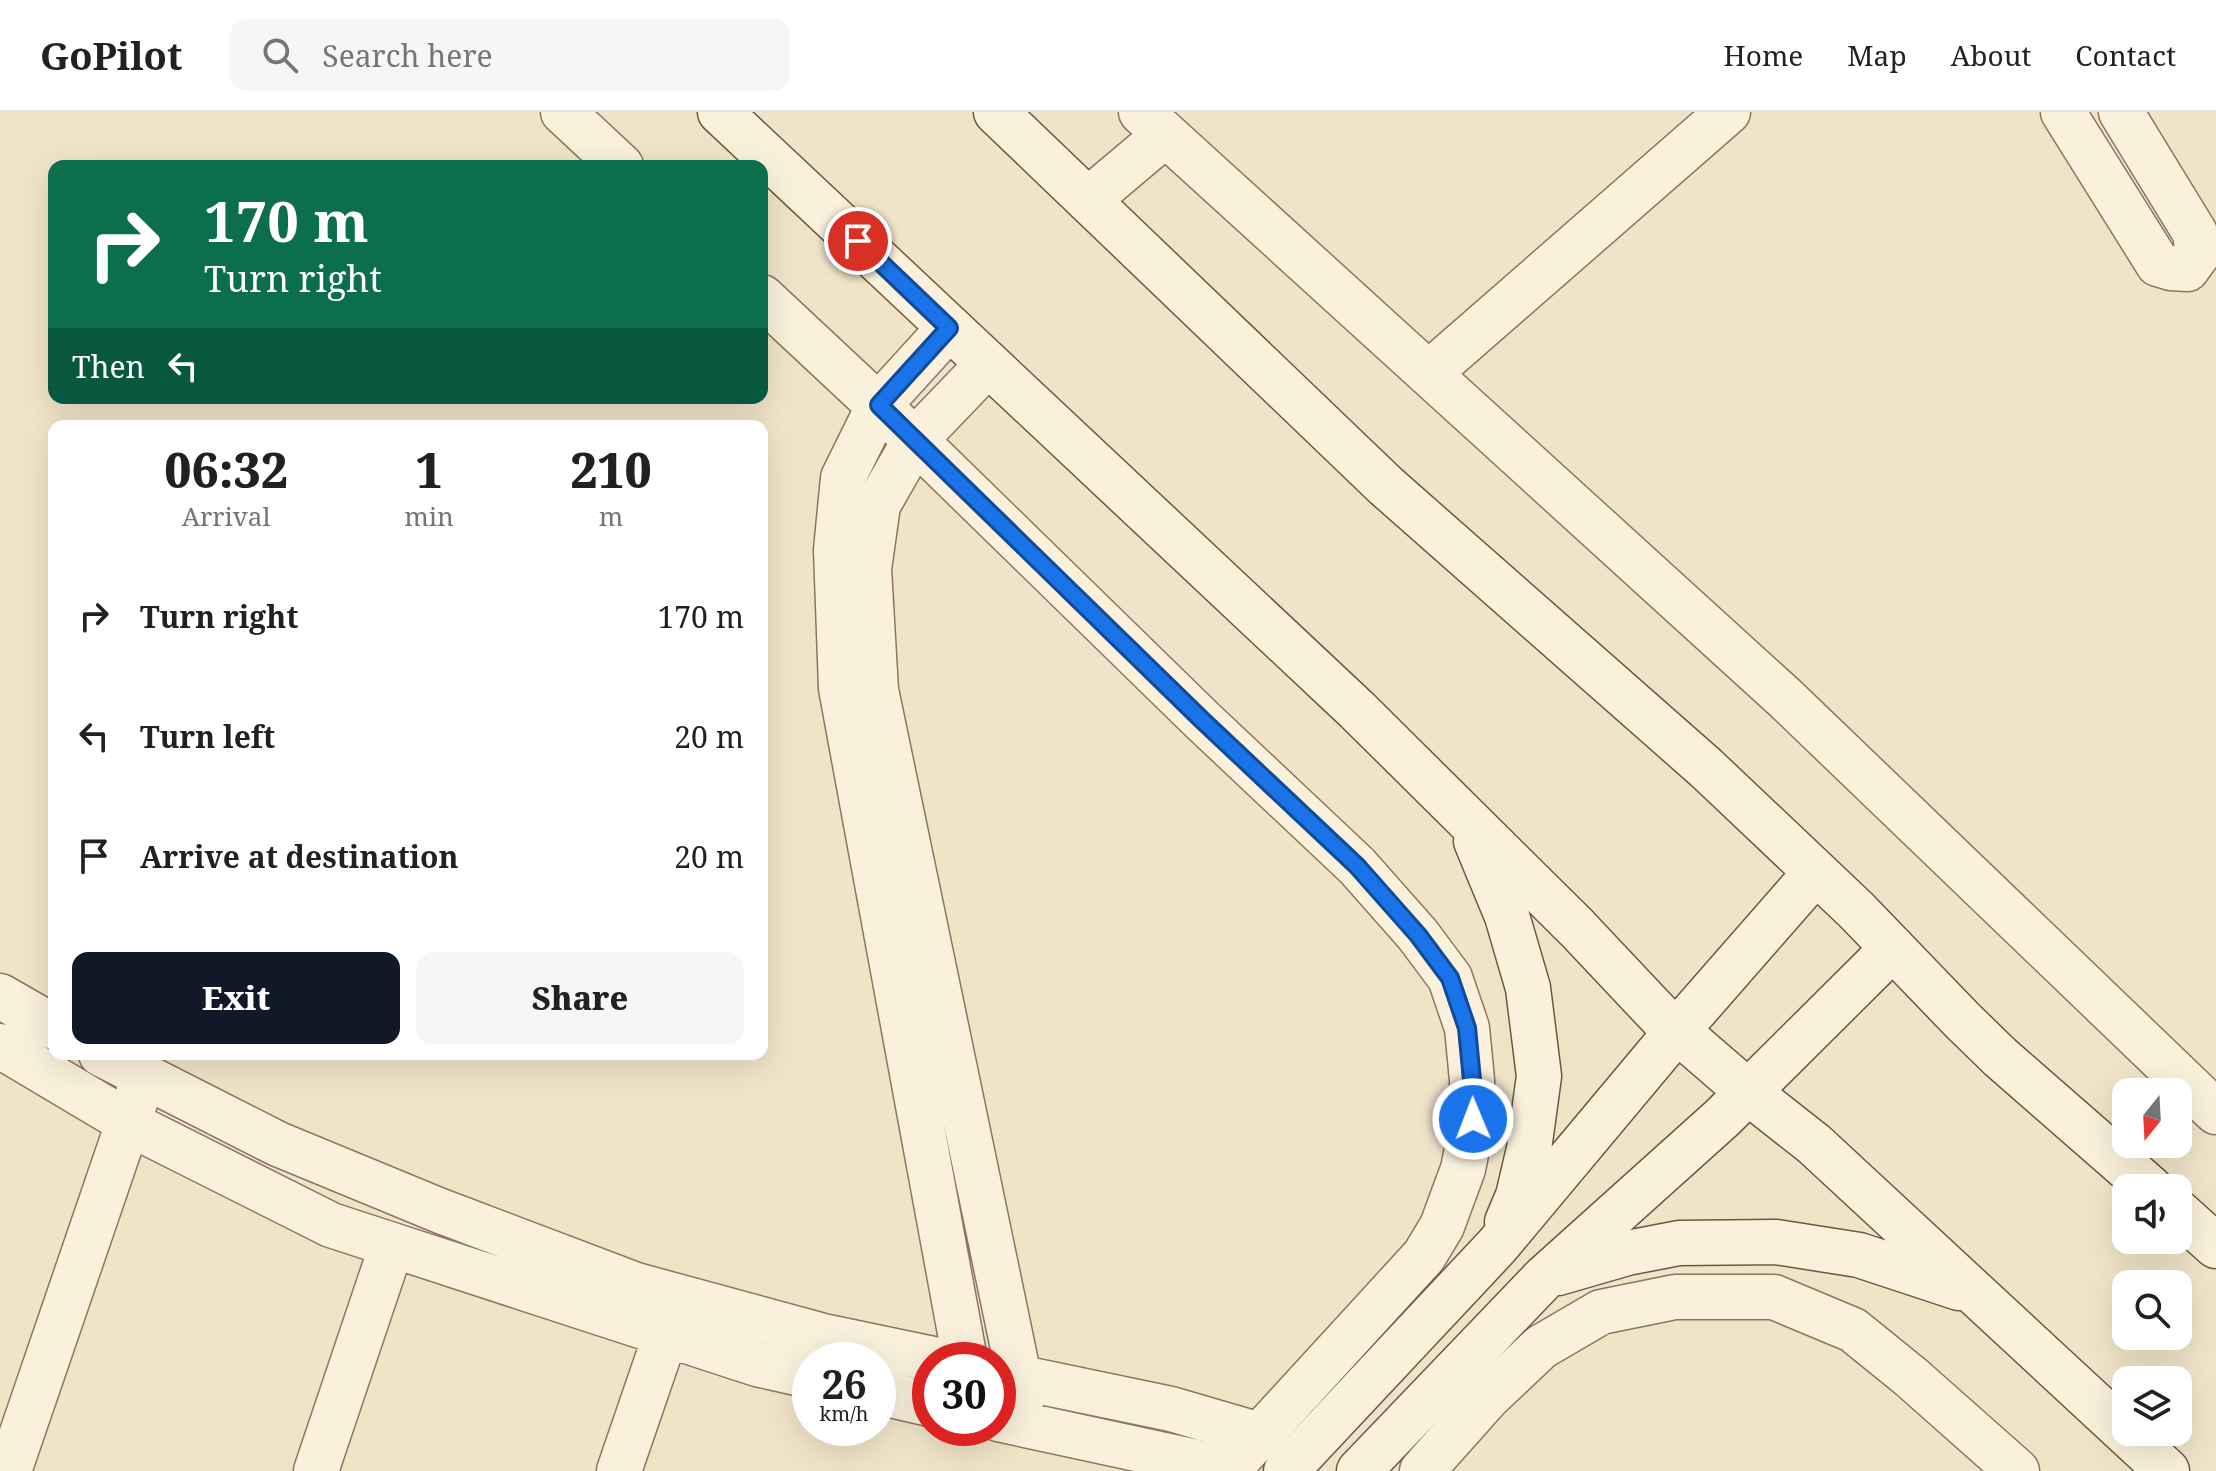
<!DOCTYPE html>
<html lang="en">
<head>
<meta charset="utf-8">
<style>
	body { margin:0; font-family:"Noto Serif",serif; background:#f6f6f6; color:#202124; height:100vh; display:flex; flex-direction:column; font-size:30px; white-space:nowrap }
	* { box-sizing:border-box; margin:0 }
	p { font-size:26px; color:#757577 }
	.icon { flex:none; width:44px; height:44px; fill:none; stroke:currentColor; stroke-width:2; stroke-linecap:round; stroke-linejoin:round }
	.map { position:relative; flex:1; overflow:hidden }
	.sheet { position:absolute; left:48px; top:308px; width:720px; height:640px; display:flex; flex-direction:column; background:#fff; border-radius:16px; box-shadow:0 8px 32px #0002 }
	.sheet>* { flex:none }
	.banner { position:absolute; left:48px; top:48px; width:720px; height:244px; border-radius:16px; box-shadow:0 8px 32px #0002; background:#0b6e4f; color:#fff; overflow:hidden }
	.needle { width:52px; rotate:198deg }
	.buttons { position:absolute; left:2112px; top:966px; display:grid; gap:16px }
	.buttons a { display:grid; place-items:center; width:80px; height:80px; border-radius:16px; background:#fff; box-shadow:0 8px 32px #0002; font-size:40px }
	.speed { position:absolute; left:792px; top:1230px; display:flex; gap:16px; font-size:40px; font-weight:700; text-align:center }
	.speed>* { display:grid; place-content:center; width:104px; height:104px; border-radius:50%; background:#fff; box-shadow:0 8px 32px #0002; line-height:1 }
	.speed small { font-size:20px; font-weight:400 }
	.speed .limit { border:12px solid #d22; background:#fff; color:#111 }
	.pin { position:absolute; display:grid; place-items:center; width:68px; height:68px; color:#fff; margin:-34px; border:4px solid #fff; border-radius:50%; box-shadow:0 2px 8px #0007 }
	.me { position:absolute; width:88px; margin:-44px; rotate:359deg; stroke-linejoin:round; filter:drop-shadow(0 0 6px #0008) }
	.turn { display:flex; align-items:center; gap:28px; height:168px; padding:0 24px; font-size:36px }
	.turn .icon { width:104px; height:104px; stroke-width:2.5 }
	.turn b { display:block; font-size:56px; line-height:68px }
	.then { display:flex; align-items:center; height:76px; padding:0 24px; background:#0003; gap:16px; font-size:30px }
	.eta { display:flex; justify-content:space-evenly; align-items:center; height:136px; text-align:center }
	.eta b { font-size:48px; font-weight:800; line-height:56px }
	.cta { display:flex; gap:16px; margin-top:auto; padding:16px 24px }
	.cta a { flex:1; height:92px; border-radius:16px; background:#111827; color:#fff; font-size:32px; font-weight:800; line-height:92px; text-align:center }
	.cta a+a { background:#f6f6f6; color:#202124 }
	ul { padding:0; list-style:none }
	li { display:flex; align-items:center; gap:24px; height:120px; padding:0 24px }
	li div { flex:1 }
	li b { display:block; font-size:30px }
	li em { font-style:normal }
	header { display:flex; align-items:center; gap:48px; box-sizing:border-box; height:112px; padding:0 40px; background:#fff; border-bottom:2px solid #e0e0e0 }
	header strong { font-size:38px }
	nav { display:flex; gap:44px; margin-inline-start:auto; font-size:28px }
	.search { width:560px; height:72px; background:#f6f6f6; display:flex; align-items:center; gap:20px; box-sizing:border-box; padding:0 28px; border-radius:16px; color:#757577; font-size:30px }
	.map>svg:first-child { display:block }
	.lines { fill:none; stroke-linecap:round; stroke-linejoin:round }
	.street-casing { stroke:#8d765c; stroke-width:47 }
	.secondary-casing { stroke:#6f573f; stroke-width:47 }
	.street { stroke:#faf1dc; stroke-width:44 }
	.secondary { stroke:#faf1dc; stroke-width:44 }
	.route-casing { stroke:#114b97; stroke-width:20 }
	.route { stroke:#1a73e8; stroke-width:14 }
</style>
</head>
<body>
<header>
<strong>GoPilot</strong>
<div class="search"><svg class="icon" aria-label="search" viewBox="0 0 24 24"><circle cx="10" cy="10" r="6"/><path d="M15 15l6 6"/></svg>Search here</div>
<nav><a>Home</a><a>Map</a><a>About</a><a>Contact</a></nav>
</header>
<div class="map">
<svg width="2216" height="1359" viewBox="0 0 2216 1359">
	<rect width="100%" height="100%" fill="#f0e4c8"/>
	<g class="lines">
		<defs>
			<path id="street" d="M563,0L621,54
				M1141,0L1785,586L2216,1000
				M2063,0L2158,152L2171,156L2187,157L2198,142L2195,121L2121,0
				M1088,88L1165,23
				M762,185L915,328L1202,608L1357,754L1418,823L1450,866L1467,916L1472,968L1473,1007L1463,1057L1442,1114L1424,1144L1227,1359
				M949,216L879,293L843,366L836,438L841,576L965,1248
				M988,252L915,328L878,393L869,457L876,578L1019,1265L1022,1312
				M1429,261L1728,0
				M0,884L54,915
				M0,934L138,1016L331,1113L757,1252L810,1264
				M101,942L278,1032L438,1098L636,1173L823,1224L938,1248
				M998,1261L1171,1297L1260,1323
				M878,1280L930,1292
				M998,1307L1229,1357
				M9,1359L138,982
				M316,1359L392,1133
				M619,1359L666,1222
				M1422,1359L1487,1286L1541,1235L1601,1200L1675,1185H1774L1853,1218L1911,1265L2017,1359"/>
			<path id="secondary" d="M720,0L1357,598L1577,816L1660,904L1748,980L1814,1032L2167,1359
				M996,0L1386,374L1706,656L1856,798L1963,909L2000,945L2150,1076
				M1476,729L1507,804L1528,876L1539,964L1529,1037L1518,1084L1507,1110
				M2178,1100L2216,1134
				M1558,1161L1627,1141L1679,1131L1776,1130L1859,1143L1959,1176
				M1286,1359L1497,1134L1676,920L1816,760
				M1359,1359L1545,1165L1722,1006L1893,836"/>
		</defs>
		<use href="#street" class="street-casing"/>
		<use href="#secondary" class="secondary-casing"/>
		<use href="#street" class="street"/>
		<use href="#secondary" class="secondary"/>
	</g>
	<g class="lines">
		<defs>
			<path id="route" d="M858,129L949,216L879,293L1202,608L1357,754L1418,823L1450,866L1467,916L1472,968L1473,1007"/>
		</defs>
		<use href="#route" class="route-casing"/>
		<use href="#route" class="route"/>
	</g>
</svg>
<div class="buttons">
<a><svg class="needle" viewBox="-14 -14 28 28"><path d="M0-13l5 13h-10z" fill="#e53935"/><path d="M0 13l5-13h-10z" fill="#757577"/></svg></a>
<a><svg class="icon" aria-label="sound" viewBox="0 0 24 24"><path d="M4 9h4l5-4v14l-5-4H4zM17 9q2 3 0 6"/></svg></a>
<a><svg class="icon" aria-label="search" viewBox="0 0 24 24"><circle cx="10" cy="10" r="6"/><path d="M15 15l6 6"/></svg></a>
<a><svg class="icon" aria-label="layers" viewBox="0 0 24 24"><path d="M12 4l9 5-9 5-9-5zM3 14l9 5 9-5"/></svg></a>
</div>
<div class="speed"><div>26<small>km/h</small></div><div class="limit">30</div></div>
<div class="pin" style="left:858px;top:129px;background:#d93025"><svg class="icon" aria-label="arrive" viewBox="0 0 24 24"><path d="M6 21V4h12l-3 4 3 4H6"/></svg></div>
<svg class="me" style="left:1473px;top:1007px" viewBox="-20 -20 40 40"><circle r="17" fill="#1a73e8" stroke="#fff" stroke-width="3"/><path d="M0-11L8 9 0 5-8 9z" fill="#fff"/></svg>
<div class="banner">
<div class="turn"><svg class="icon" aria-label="right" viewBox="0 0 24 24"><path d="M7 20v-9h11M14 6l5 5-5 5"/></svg><div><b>170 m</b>Turn right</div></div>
<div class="then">Then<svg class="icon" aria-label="left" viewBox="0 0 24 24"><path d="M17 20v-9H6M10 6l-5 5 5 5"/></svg></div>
</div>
<section class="sheet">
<div class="eta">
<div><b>06:32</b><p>Arrival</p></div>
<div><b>1</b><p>min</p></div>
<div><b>210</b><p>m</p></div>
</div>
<ul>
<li><svg class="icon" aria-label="right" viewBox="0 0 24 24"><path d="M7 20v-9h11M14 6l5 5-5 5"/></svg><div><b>Turn right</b></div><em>170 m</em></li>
<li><svg class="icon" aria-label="left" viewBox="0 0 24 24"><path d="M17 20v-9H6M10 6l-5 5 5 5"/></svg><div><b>Turn left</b></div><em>20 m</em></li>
<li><svg class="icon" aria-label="arrive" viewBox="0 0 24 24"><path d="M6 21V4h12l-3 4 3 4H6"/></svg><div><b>Arrive at destination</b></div><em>20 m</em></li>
</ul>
<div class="cta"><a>Exit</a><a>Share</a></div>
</section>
</div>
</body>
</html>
